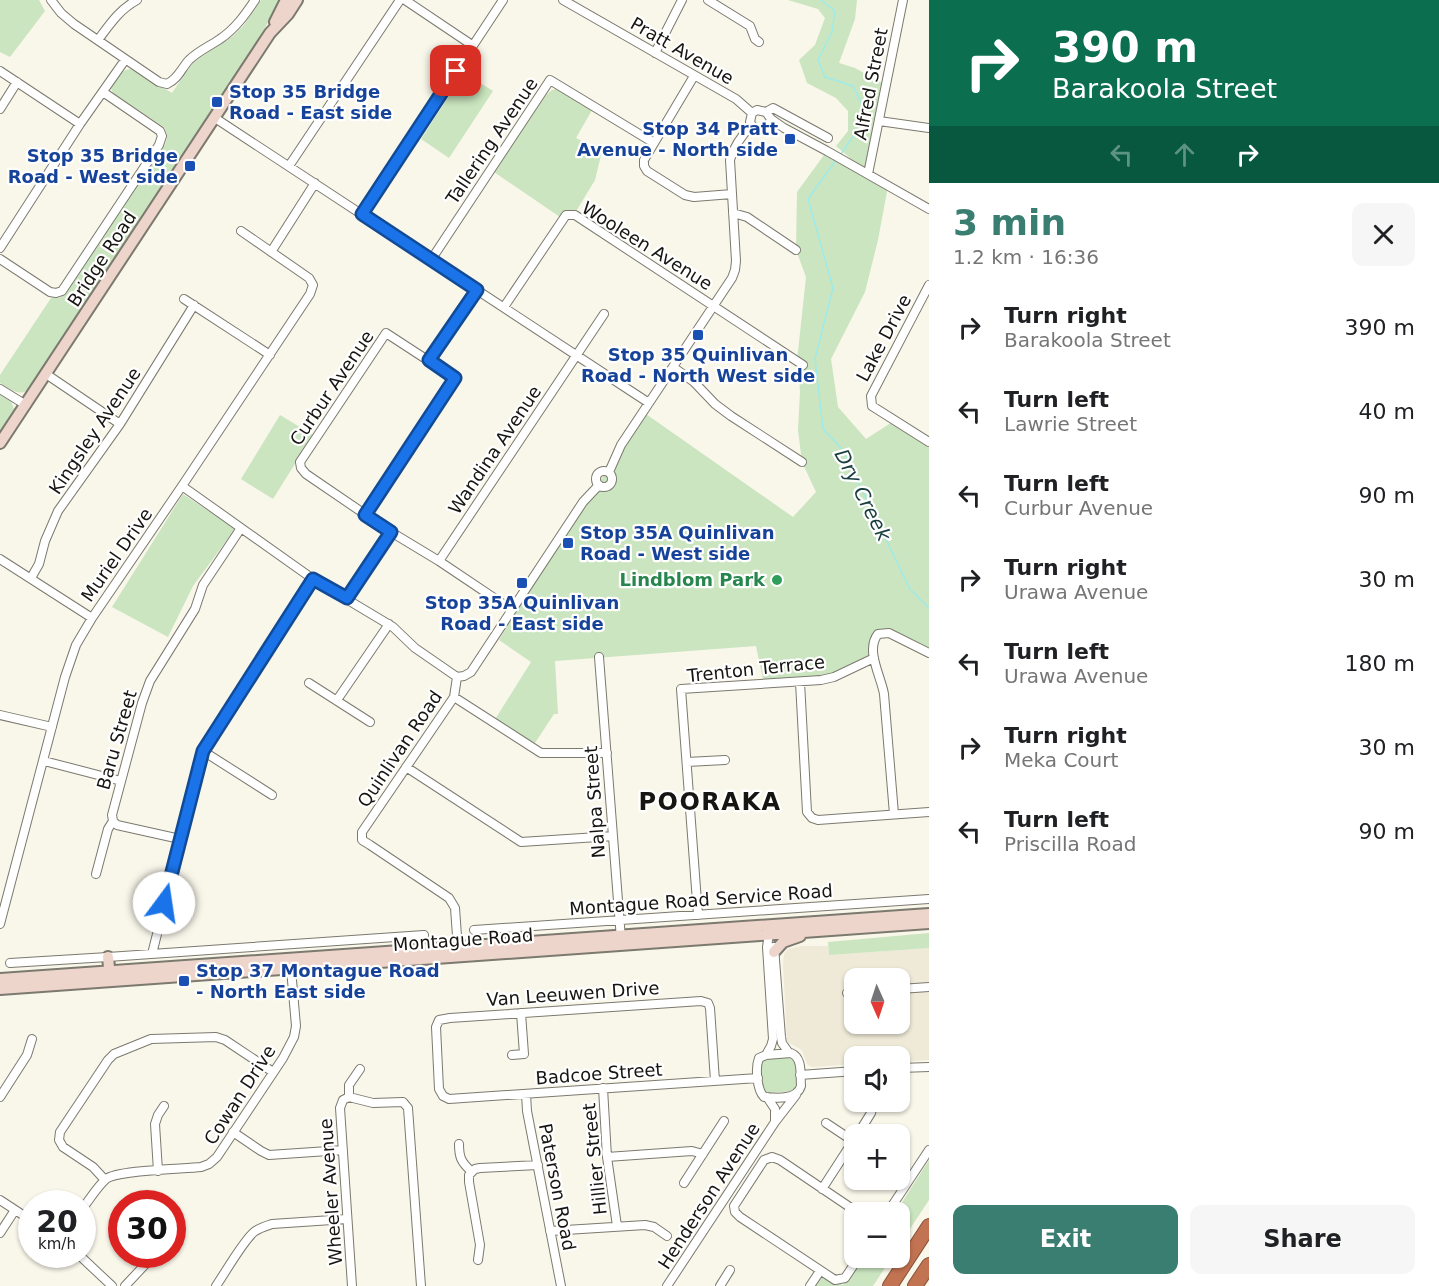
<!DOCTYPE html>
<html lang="en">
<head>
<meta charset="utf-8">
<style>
	body { margin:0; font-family:"DejaVu Sans",sans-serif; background:#f6f6f6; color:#202124; height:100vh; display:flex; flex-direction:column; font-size:22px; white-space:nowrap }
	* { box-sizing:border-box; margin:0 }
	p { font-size:20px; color:#757577 }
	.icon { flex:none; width:33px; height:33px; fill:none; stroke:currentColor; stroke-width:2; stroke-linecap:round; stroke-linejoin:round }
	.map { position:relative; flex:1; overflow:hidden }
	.panel { display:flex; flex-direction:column; background:#fff; width:510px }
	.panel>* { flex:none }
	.hud { background:#0b6e4f; color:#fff; overflow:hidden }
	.needle { width:39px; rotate:177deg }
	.buttons { position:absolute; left:844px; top:968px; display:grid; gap:12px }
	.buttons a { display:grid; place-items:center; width:66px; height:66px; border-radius:12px; background:#fff; box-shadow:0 2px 4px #0004; font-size:30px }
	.speed { position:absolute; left:18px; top:1190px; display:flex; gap:12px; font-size:30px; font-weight:700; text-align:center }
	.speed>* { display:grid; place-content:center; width:78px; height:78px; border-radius:50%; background:#fff; box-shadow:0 2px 4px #0004; line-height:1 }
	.speed small { font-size:15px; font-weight:400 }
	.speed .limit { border:9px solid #d22; background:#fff; color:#111 }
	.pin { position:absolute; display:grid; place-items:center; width:51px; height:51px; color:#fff; margin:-26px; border-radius:12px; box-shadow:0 3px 9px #0006 }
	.me { position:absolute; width:66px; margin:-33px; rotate:14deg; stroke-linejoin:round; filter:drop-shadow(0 0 4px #0008) }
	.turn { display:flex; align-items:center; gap:21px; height:126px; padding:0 24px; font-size:27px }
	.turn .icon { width:78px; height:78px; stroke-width:2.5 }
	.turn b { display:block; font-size:42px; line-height:51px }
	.lanes { display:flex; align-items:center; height:57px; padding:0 24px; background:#0003; justify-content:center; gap:30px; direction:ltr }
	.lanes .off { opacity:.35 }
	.round { display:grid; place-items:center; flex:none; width:63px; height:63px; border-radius:12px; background:#f6f6f6 }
	.head { display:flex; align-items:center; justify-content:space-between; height:102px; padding:0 24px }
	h1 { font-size:36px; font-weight:600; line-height:45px; color:#3a7e71 }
	.primary-button { display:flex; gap:12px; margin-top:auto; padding:12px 24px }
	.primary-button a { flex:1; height:69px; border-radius:12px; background:#3a7e71; color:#fff; font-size:24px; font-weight:600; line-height:69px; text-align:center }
	.primary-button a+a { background:#f6f6f6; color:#202124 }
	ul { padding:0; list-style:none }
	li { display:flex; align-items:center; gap:18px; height:84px; padding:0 24px }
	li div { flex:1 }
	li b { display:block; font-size:22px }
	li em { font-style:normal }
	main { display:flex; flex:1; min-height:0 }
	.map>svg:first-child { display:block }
	.built { fill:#efead7; fill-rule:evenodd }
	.green { fill:#cae5bf }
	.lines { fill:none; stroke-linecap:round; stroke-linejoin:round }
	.stream { stroke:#9eebea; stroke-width:1.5 }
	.street-casing { stroke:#7c796f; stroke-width:10 }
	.secondary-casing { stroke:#7c796f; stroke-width:14 }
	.highway-casing { stroke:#86523b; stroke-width:16 }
	.street { stroke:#fff; stroke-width:8 }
	.secondary { stroke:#edd5cb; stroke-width:10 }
	.highway { stroke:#c27351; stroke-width:14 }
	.route-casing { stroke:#114b97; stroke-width:15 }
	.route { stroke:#1a73e8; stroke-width:10 }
	.transit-dot { fill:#1a4fb4; stroke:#fff; stroke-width:2 }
	.leisure-dot { fill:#2e9e5b; stroke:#fff; stroke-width:2 }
	.labels { text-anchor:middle; stroke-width:4.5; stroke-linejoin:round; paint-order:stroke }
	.street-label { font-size:18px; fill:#161511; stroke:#fff }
	.transit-label { font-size:18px; font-weight:bold; fill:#164399; stroke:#fff; text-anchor:start }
	.leisure-label { font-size:18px; font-weight:bold; fill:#27864d; stroke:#fff; text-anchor:end }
	.water-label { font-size:20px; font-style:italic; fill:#193e3e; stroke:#fff }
	.district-label { font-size:24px; font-weight:bold; letter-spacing:1.5px; fill:#161511; stroke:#fff }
</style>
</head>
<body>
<main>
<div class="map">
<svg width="929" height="1286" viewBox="0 0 929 1286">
	<rect width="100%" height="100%" fill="#f9f6ea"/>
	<path class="built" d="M802,946H828L829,955L929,948V1060L900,1062V1056H855V1064L812,1067L807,1064L802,1050L787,1042L783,964L784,954L788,949ZM855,978H900V1023H855Z"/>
	<path class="green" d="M0,0H39L45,11L10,57L0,52Z
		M261,0H281L246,60L28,390C18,397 9,388 0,383V375L51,298H59L65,295L165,144C168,137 167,133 164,127L113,93L111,88C117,79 121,69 131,69L172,93L186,72L195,61L233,36L244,25Z
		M788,0H857L855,19L839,63L855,68L886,85L868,174L888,186L878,240L865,292L831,359L838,407L866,439L894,421L929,442V653L884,633L873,646L874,658L821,680L764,684L756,646L555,661L558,714H554L533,746L494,721L531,662L499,640L516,612L512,610L607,471L643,412L793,517L816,492L802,462L798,430L800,392L798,362L797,361L806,277L796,250L797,192L827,151L865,171L836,146L848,131V111L836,98L807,83L799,60L815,45L825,18L818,9Z
		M464,73L493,91L449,158L421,139Z
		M556,89L592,110L576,138L602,151L595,180L575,213L560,217L494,172L546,95L552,90Z
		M0,394L11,401L14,409L0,431Z
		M280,415L313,435L273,499L241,479Z
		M183,494L235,529L193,586L168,637L112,607Z
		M929,933V948L829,955L828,942Z
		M791,1057L796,1062L798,1086L793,1091L768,1093L764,1091L763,1087L761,1065L763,1061L766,1059Z
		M929,1160V1200L900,1244V1212H896Z
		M864,1257H892L873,1286H814L820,1277L843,1285Z"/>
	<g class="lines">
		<path class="stream" d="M821,0L835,11L832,32L818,60L825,77L853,86L862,104L857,131L841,154
			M836,160L808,199L833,288L815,359L823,429L842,449L910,589L929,608"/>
		<defs>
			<path id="street" d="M51,0L61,13L74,24L159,82L167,84C178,79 181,69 189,60C198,51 210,46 220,39C235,29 245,15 255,0
				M405,0L472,45
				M563,0L736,99L752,113
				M708,0L750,26L755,39L759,42
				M98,40C110,24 119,10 137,0
				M655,53L682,0
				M0,71L80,124
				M694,76L644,160V166L647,171L685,195L694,197L732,194
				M0,109L17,82
				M766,112L771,119L768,127L763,130L754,129L750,122L752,113L757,110L766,112L773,108L828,138
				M215,118L649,403
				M771,119L784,128L827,151L929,209
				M879,121L929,128
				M289,166L400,0
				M868,174L903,0
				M733,213L747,217L796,250
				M362,214L503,0
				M0,248L80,124L125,60
				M271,252L315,183
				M0,259L50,292L56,293L62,291L159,145L162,136L160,131L103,92
				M431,260L550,80L654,143
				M929,285L871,396L872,406L929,442
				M184,299L270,355
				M504,307L566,215H575L803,365
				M429,360L477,290
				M673,367L694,382L715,404L731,416L802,462
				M46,374L120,424
				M0,389L26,405
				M596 479a8 8 0 1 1 16 0a8 8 0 1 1-16 0Z
				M609,472L621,445L732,278L735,270L736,261L730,160C734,146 741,136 751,126
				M182,486L313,579L393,627L415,648L457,677
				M365,515L455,378L386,333L300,462L301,468L306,474L391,532L439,561L512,610
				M0,559L92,618
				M439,561L604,314
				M31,578L39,564L45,541L58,511L120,424L194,305
				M347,598L391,532
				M599,657L621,939
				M457,677L454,697L362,832V840L370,845L449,898L455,908L458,950
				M457,677L464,676L471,672L583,502L599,485
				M800,682L807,812L812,818L818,820L929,812
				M309,683L370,722
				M454,697L541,753H607
				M337,700L389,624
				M0,715L52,727
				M203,751L272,795
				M44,761L121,781
				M687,762L725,760
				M406,767L521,842L613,836
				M894,814L884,694C881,676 865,650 878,634L889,633L929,653
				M113,821L117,825L180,839
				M96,874L108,829L113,821L112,815L142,703L150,681L195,609L203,585L241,528
				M698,915L681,689L821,680L834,677L874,658
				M0,924L65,677L76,645L92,618L182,486L310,294L313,285L309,278L241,231
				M474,930L929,899
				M774,947L781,1037L782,1043L789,1053
				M152,954L203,751L313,579
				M10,963L108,957L424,935
				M900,989L929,987
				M847,993L855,992
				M791,1053C803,1058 800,1074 801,1086C797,1100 777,1098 764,1097C757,1090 755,1068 759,1058L766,1055Z
				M512,1055L524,1054L521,1013
				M766,1055L771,1046L773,1039L767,947L769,934
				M900,1068L929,1067
				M800,1075L855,1071
				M715,1081L710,1008L708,1003L701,1001L450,1018L439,1020L436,1027L439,1089L443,1096L449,1099L758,1078
				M603,1088L607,1157L617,1226
				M526,1094L527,1111L561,1286
				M0,1097L27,1055L32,1039
				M349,1097L373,1103L403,1102L408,1108L421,1286
				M767,1097L775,1109V1121
				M826,1123L853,1141
				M233,1132L261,1151L269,1155L343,1150
				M858,1134L871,1113L874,1101
				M459,1144C459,1157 461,1162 471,1171
				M607,1157L692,1151L703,1154
				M158,1171L155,1124L158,1115L164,1106
				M105,1180L93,1167L63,1147L59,1140L60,1132L108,1060L114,1054L151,1039L216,1037L225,1040L273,1072
				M684,1183L724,1121
				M822,1189L855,1138
				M0,1200L32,1221
				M82,1209C90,1199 97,1187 106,1179C117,1170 183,1169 201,1167L209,1164L217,1157L283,1058L294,1037L296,1026L291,969
				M857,1212L780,1160L772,1157L764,1160L734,1206L735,1212L740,1217L835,1280L845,1278L859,1257
				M888,1212L929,1150
				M550,1231L645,1225L654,1227L667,1236
				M0,1233L15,1210
				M78,1254L112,1286
				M478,1260L480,1245L469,1182V1175L475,1169L480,1168L538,1165
				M125,1286L155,1254
				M216,1286C225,1273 243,1241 254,1232C259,1228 266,1226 272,1224L347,1219
				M352,1286L340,1108L343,1100L349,1097V1085L360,1069
				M667,1286L775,1122L796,1095
				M720,1286L730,1270
				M810,1286L820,1271"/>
			<path id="secondary" d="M275,22L286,0
				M0,443L270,33L288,14L297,0
				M774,952L783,942L800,936
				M108,957L110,978
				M0,979L929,914
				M0,989L929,923"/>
			<path id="highway" d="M890,1286L929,1226
				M915,1286L929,1265"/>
		</defs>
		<use href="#street" class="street-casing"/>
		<use href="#secondary" class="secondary-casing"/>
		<use href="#highway" class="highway-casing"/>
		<use href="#street" class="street"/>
		<use href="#secondary" class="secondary"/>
		<use href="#highway" class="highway"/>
	</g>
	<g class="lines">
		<defs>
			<path id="route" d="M164,903L203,751L313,579L347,598L391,532L365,515L455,378L429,360L477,290L362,214L456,71"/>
		</defs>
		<use href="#route" class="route-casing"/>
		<use href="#route" class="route"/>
	</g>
	<g class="transit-dot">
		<rect x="211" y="96" width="12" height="12" rx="3"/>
		<rect x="784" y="133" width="12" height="12" rx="3"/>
		<rect x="184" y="160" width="12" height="12" rx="3"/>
		<rect x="692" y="329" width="12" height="12" rx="3"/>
		<rect x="562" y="537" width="12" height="12" rx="3"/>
		<rect x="516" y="577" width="12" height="12" rx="3"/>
		<rect x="178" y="975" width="12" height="12" rx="3"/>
	</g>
	<circle class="leisure-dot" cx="777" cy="580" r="6"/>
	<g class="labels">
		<g class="street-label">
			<text transform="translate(682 51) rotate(30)" y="6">Pratt Avenue</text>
			<text transform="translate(871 84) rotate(-79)" y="6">Alfred Street</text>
			<text transform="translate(492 141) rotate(-56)" y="6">Tallering Avenue</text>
			<text transform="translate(647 246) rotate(32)" y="6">Wooleen Avenue</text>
			<text transform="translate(102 259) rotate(-57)" y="6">Bridge Road</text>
			<text transform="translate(884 338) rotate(-62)" y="6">Lake Drive</text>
			<text transform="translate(332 388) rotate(-56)" y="6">Curbur Avenue</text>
			<text transform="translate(95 431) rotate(-56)" y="6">Kingsley Avenue</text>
			<text transform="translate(495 450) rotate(-56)" y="6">Wandina Avenue</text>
			<text transform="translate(117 555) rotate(-55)" y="6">Muriel Drive</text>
			<text transform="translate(756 669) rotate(-6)" y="6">Trenton Terrace</text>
			<text transform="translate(117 740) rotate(-74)" y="6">Baru Street</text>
			<text transform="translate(400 749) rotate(-56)" y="6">Quinlivan Road</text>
			<text transform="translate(595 802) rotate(-94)" y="6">Nalpa Street</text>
			<text transform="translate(701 900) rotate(-4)" y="6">Montague Road Service Road</text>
			<text transform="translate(463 940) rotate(-4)" y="6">Montague Road</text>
			<text transform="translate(573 994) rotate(-4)" y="6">Van Leeuwen Drive</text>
			<text transform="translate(599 1074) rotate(-4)" y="6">Badcoe Street</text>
			<text transform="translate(240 1095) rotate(-57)" y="6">Cowan Drive</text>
			<text transform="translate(595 1159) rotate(-96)" y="6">Hillier Street</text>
			<text transform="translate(557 1187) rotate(79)" y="6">Paterson Road</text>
			<text transform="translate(331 1192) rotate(-94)" y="6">Wheeler Avenue</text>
			<text transform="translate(709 1196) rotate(-57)" y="6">Henderson Avenue</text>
		</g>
		<g class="transit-label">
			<text x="229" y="98">Stop 35 Bridge<tspan x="229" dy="21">Road - East side</tspan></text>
			<text x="778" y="135" text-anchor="end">Stop 34 Pratt<tspan x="778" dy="21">Avenue - North side</tspan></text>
			<text x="178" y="162" text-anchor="end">Stop 35 Bridge<tspan x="178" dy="21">Road - West side</tspan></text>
			<text x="698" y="361" text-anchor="middle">Stop 35 Quinlivan<tspan x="698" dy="21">Road - North West side</tspan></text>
			<text x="580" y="539">Stop 35A Quinlivan<tspan x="580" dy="21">Road - West side</tspan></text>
			<text x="522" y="609" text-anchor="middle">Stop 35A Quinlivan<tspan x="522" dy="21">Road - East side</tspan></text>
			<text x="196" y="977">Stop 37 Montague Road<tspan x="196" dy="21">- North East side</tspan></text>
		</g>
		<g class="leisure-label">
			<text x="765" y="586">Lindblom Park</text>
		</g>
		<g class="water-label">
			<text transform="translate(863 495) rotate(63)" y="7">Dry Creek</text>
		</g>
		<g class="district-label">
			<text x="710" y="810">POORAKA</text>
		</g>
	</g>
</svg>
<div class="buttons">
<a><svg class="needle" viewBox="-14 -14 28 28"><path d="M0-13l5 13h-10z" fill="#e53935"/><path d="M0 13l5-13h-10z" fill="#757577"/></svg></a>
<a><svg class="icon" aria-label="sound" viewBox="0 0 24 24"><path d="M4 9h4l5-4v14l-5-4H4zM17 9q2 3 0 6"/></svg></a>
<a>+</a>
<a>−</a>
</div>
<div class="speed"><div>20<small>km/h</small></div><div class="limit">30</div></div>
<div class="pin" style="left:456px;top:71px;background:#d93025"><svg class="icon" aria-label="arrive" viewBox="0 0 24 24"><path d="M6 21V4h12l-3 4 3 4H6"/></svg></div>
<svg class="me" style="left:164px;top:903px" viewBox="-20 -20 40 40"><circle r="19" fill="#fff"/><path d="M0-13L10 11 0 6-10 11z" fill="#1a73e8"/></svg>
</div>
<section class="panel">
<div class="hud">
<div class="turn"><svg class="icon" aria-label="right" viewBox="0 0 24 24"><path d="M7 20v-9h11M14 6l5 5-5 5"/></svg><div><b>390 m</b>Barakoola Street</div></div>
<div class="lanes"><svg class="icon off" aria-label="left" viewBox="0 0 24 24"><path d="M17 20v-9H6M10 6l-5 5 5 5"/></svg><svg class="icon off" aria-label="ahead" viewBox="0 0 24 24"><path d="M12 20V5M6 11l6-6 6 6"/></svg><svg class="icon" aria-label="right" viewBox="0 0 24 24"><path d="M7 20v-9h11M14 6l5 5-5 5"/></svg></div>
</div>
<div class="head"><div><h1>3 min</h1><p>1.2 km · 16:36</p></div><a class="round"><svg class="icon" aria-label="close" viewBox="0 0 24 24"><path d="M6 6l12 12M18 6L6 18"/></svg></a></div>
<ul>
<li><svg class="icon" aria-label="right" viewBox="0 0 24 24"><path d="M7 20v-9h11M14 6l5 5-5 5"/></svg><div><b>Turn right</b><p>Barakoola Street</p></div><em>390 m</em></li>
<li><svg class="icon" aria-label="left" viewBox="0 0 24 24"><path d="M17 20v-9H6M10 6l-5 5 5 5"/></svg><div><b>Turn left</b><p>Lawrie Street</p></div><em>40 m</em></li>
<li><svg class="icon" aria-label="left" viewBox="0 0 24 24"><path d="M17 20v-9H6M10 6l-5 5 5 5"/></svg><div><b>Turn left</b><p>Curbur Avenue</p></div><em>90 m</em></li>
<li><svg class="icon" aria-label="right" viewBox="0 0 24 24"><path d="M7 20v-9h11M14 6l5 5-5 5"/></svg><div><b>Turn right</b><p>Urawa Avenue</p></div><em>30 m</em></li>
<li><svg class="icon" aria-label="left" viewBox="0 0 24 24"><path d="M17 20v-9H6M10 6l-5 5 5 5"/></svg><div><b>Turn left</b><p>Urawa Avenue</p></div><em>180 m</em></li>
<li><svg class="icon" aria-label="right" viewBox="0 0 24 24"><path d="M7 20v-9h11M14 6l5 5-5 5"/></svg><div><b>Turn right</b><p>Meka Court</p></div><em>30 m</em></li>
<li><svg class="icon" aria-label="left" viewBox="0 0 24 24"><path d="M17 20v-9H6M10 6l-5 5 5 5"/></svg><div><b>Turn left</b><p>Priscilla Road</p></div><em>90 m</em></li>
</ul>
<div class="primary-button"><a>Exit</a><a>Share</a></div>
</section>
</main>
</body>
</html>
